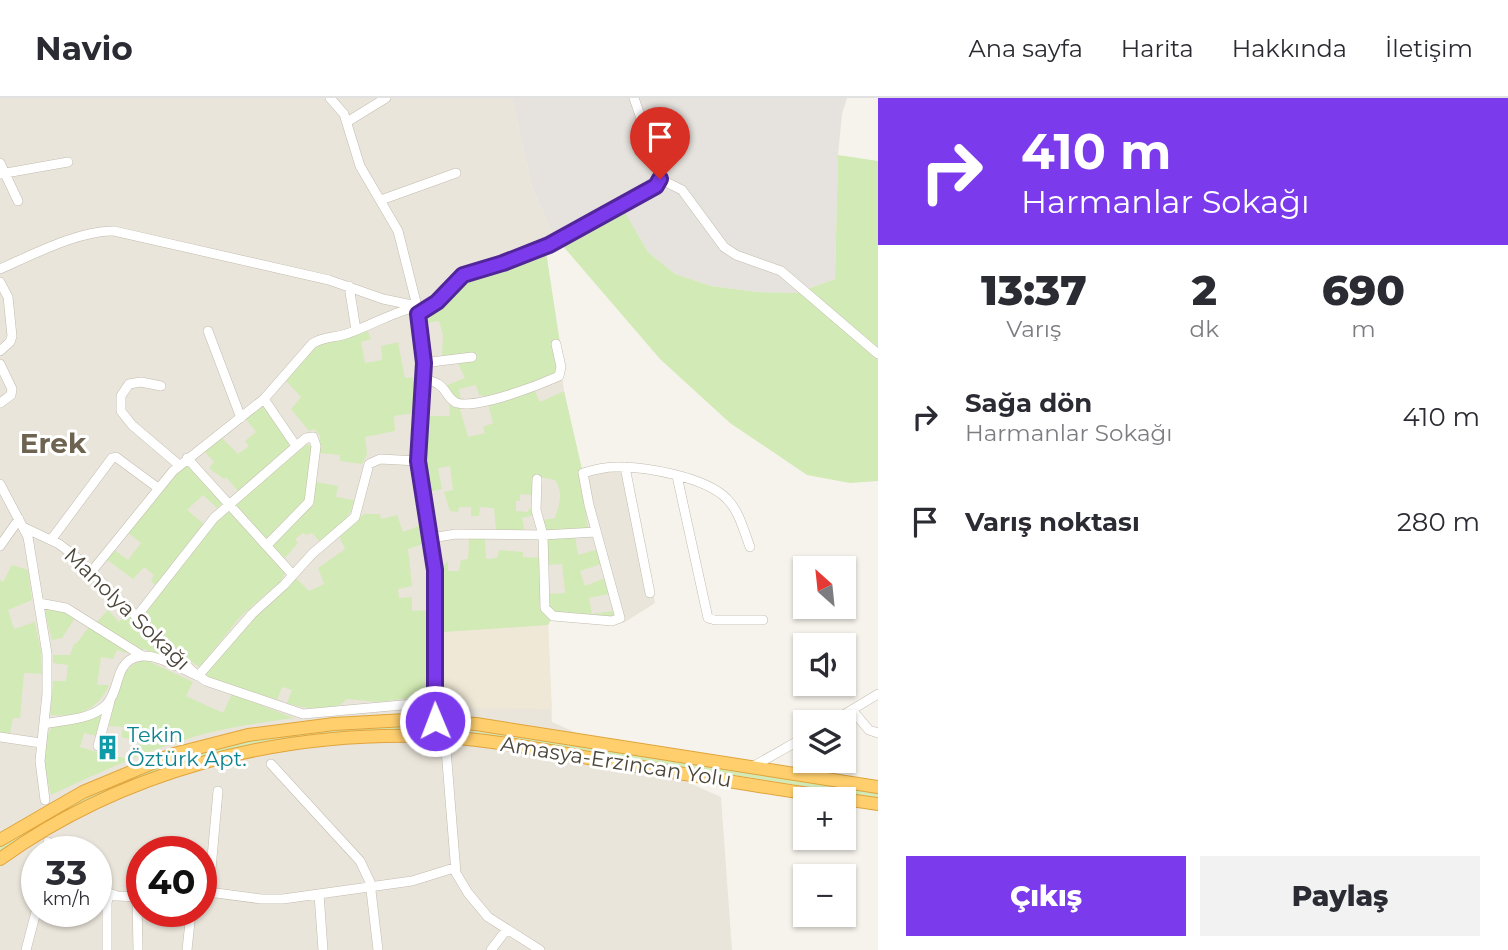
<!DOCTYPE html>
<html lang="tr">
<head>
<meta charset="utf-8">
<style>
	body { margin:0; font-family:Montserrat,sans-serif; background:#f2f2f3; color:#2b2b33; height:100vh; display:flex; flex-direction:column; font-size:26px; white-space:nowrap }
	* { box-sizing:border-box; margin:0 }
	p { font-size:23px; color:#7c7c81 }
	.icon { flex:none; width:38px; height:38px; fill:none; stroke:currentColor; stroke-width:2; stroke-linecap:round; stroke-linejoin:round }
	.map { position:relative; flex:1; overflow:hidden }
	.panel { display:flex; flex-direction:column; background:#fff; width:630px }
	.panel>* { flex:none }
	.top-card { background:#7c3aed; color:#fff; overflow:hidden }
	.needle { width:46px; rotate:333deg }
	.tools { position:absolute; left:793px; top:458px; display:grid; gap:14px }
	.tools a { display:grid; place-items:center; width:63px; height:63px; border-radius:0px; background:#fff; box-shadow:0 2px 5px #0004; font-size:35px }
	.speed { position:absolute; left:21px; top:738px; display:flex; gap:14px; font-size:35px; font-weight:700; text-align:center }
	.speed>* { display:grid; place-content:center; width:91px; height:91px; border-radius:50%; background:#fff; box-shadow:0 2px 5px #0004; line-height:1 }
	.speed small { font-size:18px; font-weight:400 }
	.speed .limit { border:10px solid #d22; background:#fff; color:#111 }
	.pin { position:absolute; display:grid; place-items:center; width:60px; height:60px; color:#fff; margin:-72px -30px; border-radius:50% 50% 50% 0; rotate:-45deg; box-shadow:0 0 7px #0007 }
	.pin .icon { rotate:45deg }
	.me { position:absolute; width:77px; margin:-38px; rotate:359deg; stroke-linejoin:round; filter:drop-shadow(0 0 5px #0008) }
	.turn { display:flex; align-items:center; gap:24px; height:147px; padding:0 28px; font-size:32px }
	.turn .icon { width:91px; height:91px; stroke-width:2.5 }
	.turn b { display:block; font-size:49px; line-height:60px }
	.eta { display:flex; justify-content:space-evenly; align-items:center; height:119px; text-align:center }
	.eta b { font-size:42px; font-weight:800; line-height:49px }
	.button { display:flex; gap:14px; margin-top:auto; padding:14px 28px }
	.button a { flex:1; height:80px; border-radius:0px; background:#7c3aed; color:#fff; font-size:28px; font-weight:800; line-height:80px; text-align:center }
	.button a+a { background:#f2f2f3; color:#2b2b33 }
	ul { padding:0; list-style:none }
	li { display:flex; align-items:center; gap:21px; height:105px; padding:0 28px }
	li div { flex:1 }
	li b { display:block; font-size:26px }
	li em { font-style:normal }
	header { display:flex; align-items:center; gap:42px; box-sizing:border-box; height:98px; padding:0 35px; background:#fff; border-bottom:2px solid #e1e1e2 }
	header strong { font-size:33px }
	nav { display:flex; gap:38px; margin-inline-start:auto; font-size:24px }
	main { display:flex; flex:1; min-height:0 }
	.map>svg:first-child { display:block }
	.residential { fill:#eae5da; fill-rule:evenodd }
	.industrial { fill:#e6e2dd }
	.education { fill:#efe8d6 }
	.green { fill:#d2eab5 }
	.lines { fill:none; stroke-linecap:round; stroke-linejoin:round }
	.minor-casing { stroke:#c2bbae; stroke-width:10 }
	.highway-casing { stroke:#e0a43c; stroke-width:14 }
	.minor { stroke:#fff; stroke-width:9 }
	.highway { stroke:#ffcf6e; stroke-width:12 }
	.route-casing { stroke:#51269a; stroke-width:18 }
	.route { stroke:#7c3aed; stroke-width:12 }
	.labels { text-anchor:middle; stroke-width:6; stroke-linejoin:round; paint-order:stroke }
	.street-label { font-size:21px; fill:#4b4439; stroke:#fff }
	.culture-label { font-size:21px; fill:#0d838f; stroke:#fff; text-anchor:start }
	.district-label { font-size:28px; font-weight:bold; fill:#6e6250; stroke:#fff }
</style>
</head>
<body>
<header>
<strong>Navio</strong>
<nav><a>Ana sayfa</a><a>Harita</a><a>Hakkında</a><a>İletişim</a></nav>
</header>
<main>
<div class="map">
<svg width="878" height="852" viewBox="0 0 878 852">
	<rect width="100%" height="100%" fill="#f6f3ec"/>
	<path class="residential" d="M0,0H512L532,89L554,139L562,147L546,154L564,293L581,371L628,364L655,505L625,524L617,526L551,522L548,527L552,624L721,699L732,852H0ZM37,754H96V814H37ZM142,754H201V814H142Z"/>
	<path class="industrial" d="M512,0H847L842,16L838,57L835,181L796,195L757,194L711,188L675,176L648,154L624,114L562,147L554,139L532,89Z"/>
	<path class="education" d="M548,527L552,611L446,610L443,534Z"/>
	<path class="green" d="M838,57L878,63V383L850,385L807,377L730,325L660,261L562,147L624,113L648,154L675,176L711,188L757,194L796,195L835,181Z
		M546,154L564,271L542,282L487,299L479,297L476,287L459,291L461,303L456,302L445,288L465,280L454,257L442,259L443,237L439,223L427,225V216L465,180Z
		M367,232L371,241L361,244L365,265L382,262L381,248L398,244L405,280L417,279L414,315L394,318L395,333L365,339L367,356L362,366L340,363V357L320,355V337L314,331L309,333L291,311L301,299L286,283L316,246Z
		M534,291L540,304L564,293L582,371L580,375L588,430L546,433L543,422L555,420C559,407 564,395 555,382L540,379L533,381L532,397L520,396V403H516V413L528,414L529,410H534V417L522,420L525,434L496,433L494,410L480,409L479,418H471V409H459L458,414L450,413L444,394L453,392L450,368L438,370L442,391L429,394L425,379L429,318H450L449,306L459,308L468,339L485,335L483,329L493,325L488,305Z
		M262,305L292,348L238,393L226,379L224,381L209,370L214,364L203,352L221,339L238,356L249,348L245,343L256,334L245,320Z
		M307,346L313,350L308,400L266,443L235,406Z
		M188,365L225,403L217,410L203,397L187,412L204,426L158,489L151,483L154,477L144,469L133,481L106,461L113,451L128,462L141,445L127,434L162,389Z
		M316,384L338,388L336,399L354,402C349,425 337,429 320,444L312,435L307,437L303,435L295,441L298,445L285,460L272,448L308,409Z
		M230,408L285,475L281,483L240,519L200,569L191,564L142,517L213,425Z
		M364,416H380L381,421L397,417L403,434L424,426L426,445L408,451L412,488L398,491L399,500L412,499V513L428,512L429,595L426,598L378,604L347,601C333,616 306,611 287,605L292,592L282,589L277,602L203,577L256,517L296,480L309,493L324,486L318,470L345,451L339,438Z
		M575,438L578,457L599,451L601,466L580,473L585,488L605,480L609,496L589,500L592,516L613,513L614,520L555,517L550,512L548,496L565,495L562,466L547,467L546,440Z
		M469,439H485L486,461L497,460L499,452L523,454V459L542,460L551,522L548,527L443,534L442,467L448,464V473H459L461,462L468,461Z
		M12,467L28,472L32,502L8,512L14,531L35,524L41,553L42,576L24,575L20,620H13L10,636L0,635V482L3,484Z
		M48,509L63,512L75,520L62,540L52,542L45,515Z
		M108,512L119,524L128,514L179,564L144,551L138,553L94,527Z
		M89,529L128,552L126,555L117,552L113,561L101,559L97,587H109C97,613 78,619 50,617L53,583H66L68,567L53,565V557H70L74,546H76Z
		M146,562L193,584L186,598L223,615L232,596L294,620C265,624 236,628 208,635C154,649 102,673 51,697C46,676 37,646 53,628L102,616L97,638L84,635L80,649L111,658L127,660L130,654L140,652L139,643L121,639L123,629L109,628C113,605 118,565 146,562Z
		M426,628L547,642L878,695V700L528,644L340,636L286,641L188,662L97,698L42,726L0,753V748C59,714 117,680 183,659C261,635 344,629 426,628Z"/>
	<g class="lines">
		<defs>
			<path id="minor" d="M330,0L344,16L360,68L398,133L417,208L423,265L419,380L430,430L435,473V623
				M347,24L386,0
				M0,65L18,103
				M0,76L68,64
				M660,81L682,92L724,149L736,157L781,173L878,256
				M381,102L456,75
				M0,171C32,157 80,132 114,133L329,182L383,201L417,208
				M0,184L8,199L12,238L10,244L0,253
				M349,188L356,232
				M418,216L437,204L463,177L503,165L549,147L656,88L660,81V75L634,0
				M208,233L241,320
				M423,265L472,259
				M0,266L12,291L11,297L0,305
				M422,281C427,282 434,283 438,286C447,291 447,301 457,305C478,311 539,287 559,278L561,269L556,246
				M161,288L141,284L129,286L121,298V313L132,327L179,367
				M264,301L296,348
				M187,360L293,477
				M625,369L650,495
				M677,378L708,520L715,522H763
				M537,381L536,412L543,437L545,510L553,518L612,523L620,520L589,407L583,375C593,372 604,369 615,369C644,368 706,379 727,401C739,413 744,433 750,449
				M0,386L28,439L47,556V596L40,663L45,702
				M25,430L59,446L76,459L193,574L206,583L303,616L435,604
				M431,440L456,436L543,437L596,434
				M51,442L112,360L116,359L158,390
				M0,448L19,421
				M92,473L173,373L264,301L312,246C323,238 337,240 349,235C371,227 390,216 412,210
				M39,505L66,510L141,557
				M137,518L214,420L306,340L313,339L316,348L309,404L267,447
				M852,612L869,632L878,635
				M830,625L878,596
				M44,626C63,622 91,622 106,607C115,598 116,584 121,573C136,541 177,569 198,578L252,516L284,487L312,456L355,419L369,366L380,361L418,363
				M0,639L41,645
				M445,639L456,775L468,795L488,819L540,852
				M98,648L110,603
				M271,666L360,763L370,784L378,852
				M752,669L805,639
				M47,754L48,744
				M96,790L117,798L140,799
				M201,793L261,801H283L412,783L454,770
				M209,793L218,693
				M319,796L323,852
				M137,800L138,852
				M26,852L37,810
				M107,852V805L109,796
				M187,852L191,814
				M491,852L507,831"/>
			<path id="highway" d="M0,742L83,694L174,656L248,637L334,626L406,622L476,626L878,689
				M0,761C123,673 274,634 424,638C489,640 553,654 617,665C704,679 791,694 878,706"/>
		</defs>
		<use href="#minor" class="minor-casing"/>
		<use href="#highway" class="highway-casing"/>
		<use href="#minor" class="minor"/>
		<use href="#highway" class="highway"/>
	</g>
	<g class="lines">
		<defs>
			<path id="route" d="M435,623V472L418,363L424,265L418,216L437,204L463,177L503,165L549,147L656,88L660,81"/>
		</defs>
		<use href="#route" class="route-casing"/>
		<use href="#route" class="route"/>
	</g>
	<defs>
		<symbol id="building-bare" viewBox="-9 -9 18 18"><path d="M-4-6H4V6H1V3H-1V6H-4ZM-2.5-4.3h1.7v1.8h-1.7ZM.8-4.3h1.7v1.8H.8ZM-2.5-1h1.7V.8h-1.7ZM.8-1h1.7V.8H.8Z" fill="#0f9aa8" stroke="#fff" stroke-width="2.5" paint-order="stroke"/></symbol>
	</defs>
	<g fill-rule="evenodd">
		<use href="#building-bare" x="90" y="632" width="35" height="35"/>
	</g>
	<g class="labels">
		<g class="street-label">
			<text transform="translate(127 511) rotate(44)" y="7">Manolya Sokağı</text>
			<text transform="translate(616 664) rotate(9)" y="7">Amasya-Erzincan Yolu</text>
		</g>
		<g class="culture-label">
			<text x="127" y="644">Tekin<tspan x="127" dy="24">Öztürk Apt.</tspan></text>
		</g>
		<g class="district-label">
			<text x="53" y="355">Erek</text>
		</g>
	</g>
</svg>
<div class="tools">
<a><svg class="needle" viewBox="-14 -14 28 28"><path d="M0-13l5 13h-10z" fill="#e53935"/><path d="M0 13l5-13h-10z" fill="#7c7c81"/></svg></a>
<a><svg class="icon" aria-label="sound" viewBox="0 0 24 24"><path d="M4 9h4l5-4v14l-5-4H4zM17 9q2 3 0 6"/></svg></a>
<a><svg class="icon" aria-label="layers" viewBox="0 0 24 24"><path d="M12 4l9 5-9 5-9-5zM3 14l9 5 9-5"/></svg></a>
<a>+</a>
<a>−</a>
</div>
<div class="speed"><div>33<small>km/h</small></div><div class="limit">40</div></div>
<div class="pin" style="left:660px;top:81px;background:#d93025"><svg class="icon" aria-label="arrive" viewBox="0 0 24 24"><path d="M6 21V4h12l-3 4 3 4H6"/></svg></div>
<svg class="me" style="left:435px;top:623px" viewBox="-20 -20 40 40"><circle r="17" fill="#7c3aed" stroke="#fff" stroke-width="3"/><path d="M0-11L8 9 0 5-8 9z" fill="#fff"/></svg>
</div>
<section class="panel">
<div class="top-card">
<div class="turn"><svg class="icon" aria-label="right" viewBox="0 0 24 24"><path d="M7 20v-9h11M14 6l5 5-5 5"/></svg><div><b>410 m</b>Harmanlar Sokağı</div></div>
</div>
<div class="eta">
<div><b>13:37</b><p>Varış</p></div>
<div><b>2</b><p>dk</p></div>
<div><b>690</b><p>m</p></div>
</div>
<ul>
<li><svg class="icon" aria-label="right" viewBox="0 0 24 24"><path d="M7 20v-9h11M14 6l5 5-5 5"/></svg><div><b>Sağa dön</b><p>Harmanlar Sokağı</p></div><em>410 m</em></li>
<li><svg class="icon" aria-label="arrive" viewBox="0 0 24 24"><path d="M6 21V4h12l-3 4 3 4H6"/></svg><div><b>Varış noktası</b></div><em>280 m</em></li>
</ul>
<div class="button"><a>Çıkış</a><a>Paylaş</a></div>
</section>
</main>
</body>
</html>
